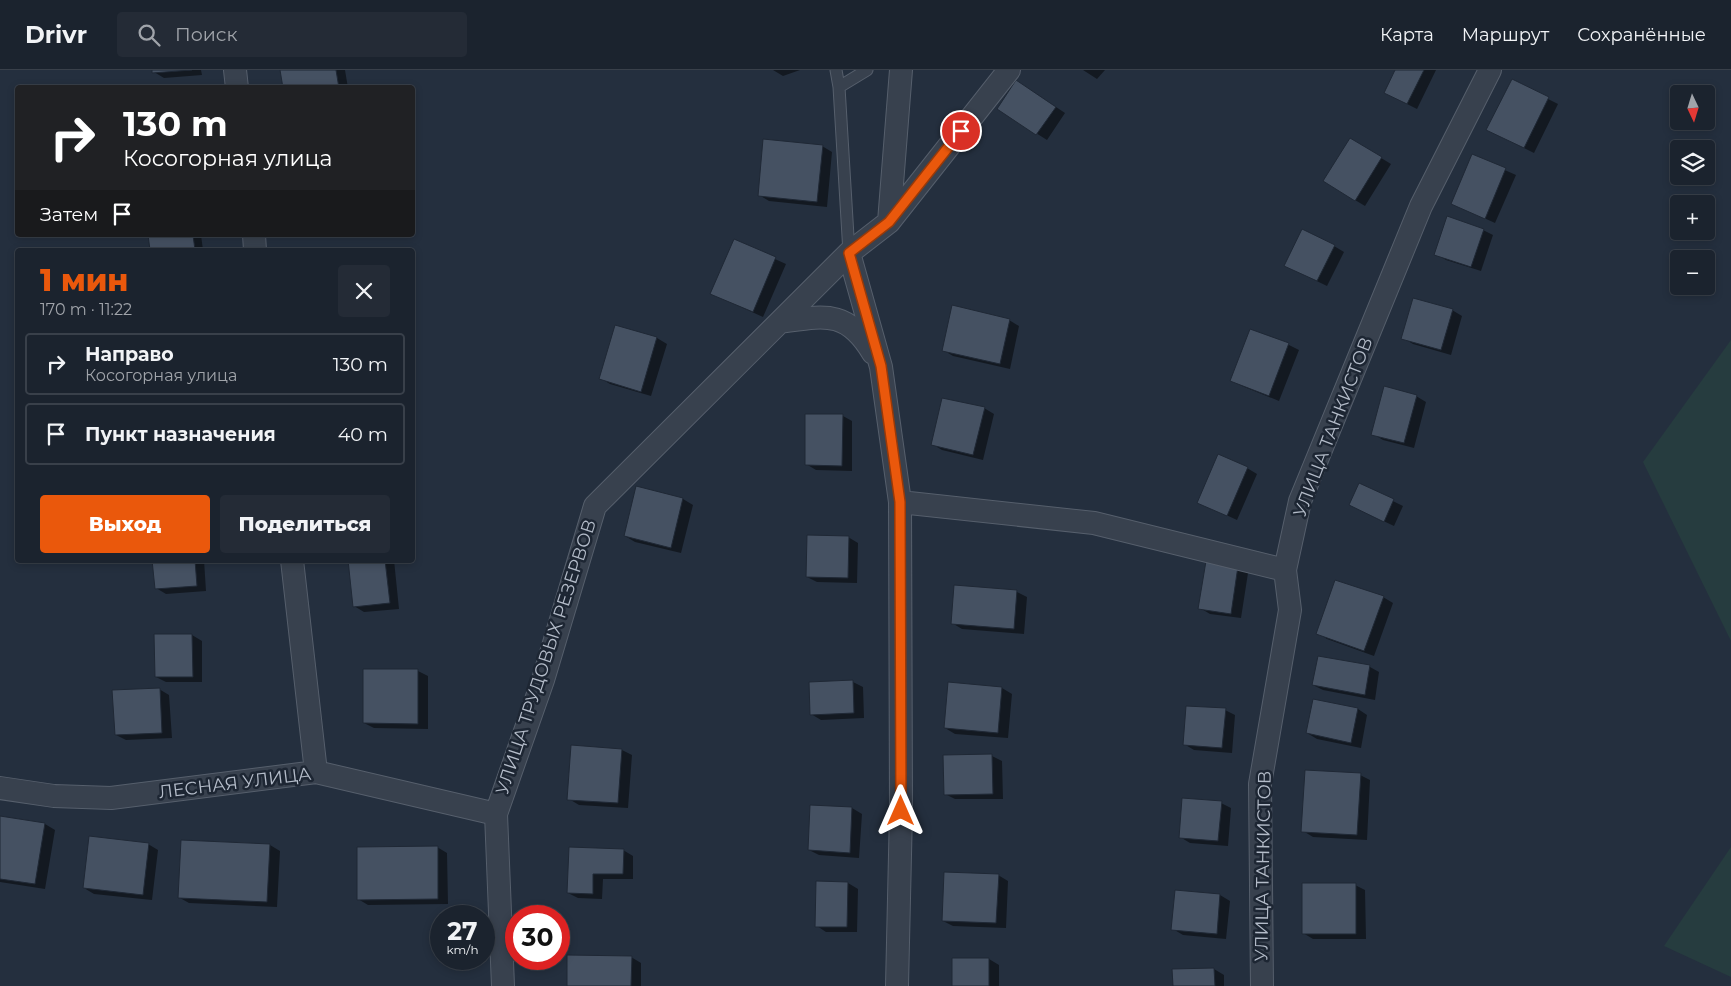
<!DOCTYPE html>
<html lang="ru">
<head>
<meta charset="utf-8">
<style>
	body { margin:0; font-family:Montserrat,sans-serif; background:#242b36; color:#f1f3f6; height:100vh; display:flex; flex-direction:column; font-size:19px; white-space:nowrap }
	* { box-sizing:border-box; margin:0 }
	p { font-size:16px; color:#a0a4aa }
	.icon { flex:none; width:28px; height:28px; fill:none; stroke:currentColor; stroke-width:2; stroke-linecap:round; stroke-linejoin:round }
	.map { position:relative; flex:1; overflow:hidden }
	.drawer { position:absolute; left:15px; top:178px; width:400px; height:315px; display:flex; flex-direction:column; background:#1b232e; border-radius:5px; box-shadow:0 2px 8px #0003,0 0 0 1px #39404a }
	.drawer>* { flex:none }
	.guide { position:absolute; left:15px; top:15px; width:400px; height:152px; border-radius:5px; box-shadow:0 2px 8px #0003,0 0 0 1px #39404a; background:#202124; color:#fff; overflow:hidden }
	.needle { width:32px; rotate:176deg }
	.buttons { position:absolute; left:1670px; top:15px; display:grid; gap:10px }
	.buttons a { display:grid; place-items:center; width:45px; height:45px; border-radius:5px; background:#1b232e; box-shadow:0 2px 8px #0003,0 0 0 1px #39404a; font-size:25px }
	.speed { position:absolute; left:430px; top:835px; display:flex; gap:10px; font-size:25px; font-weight:700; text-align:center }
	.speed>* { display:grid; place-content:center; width:65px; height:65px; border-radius:50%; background:#1b232e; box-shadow:0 2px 8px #0003,0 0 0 1px #39404a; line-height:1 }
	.speed small { font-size:12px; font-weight:400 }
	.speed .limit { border:8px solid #d22; background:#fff; color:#111 }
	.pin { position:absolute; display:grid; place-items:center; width:42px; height:42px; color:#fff; margin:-21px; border:2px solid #fff; border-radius:50%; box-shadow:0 1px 5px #0007 }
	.me { position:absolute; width:55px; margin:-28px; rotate:0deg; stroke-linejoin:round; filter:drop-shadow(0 0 4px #0008) }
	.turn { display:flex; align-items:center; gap:18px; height:105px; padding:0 25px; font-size:22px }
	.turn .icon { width:65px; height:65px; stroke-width:2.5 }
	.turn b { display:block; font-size:35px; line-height:42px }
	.then { display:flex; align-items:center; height:48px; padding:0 25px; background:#0003; gap:10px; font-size:19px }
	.round { display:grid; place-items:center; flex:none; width:52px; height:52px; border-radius:5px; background:#242b36 }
	.summary { display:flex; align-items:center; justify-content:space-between; height:85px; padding:0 25px }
	h1 { font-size:30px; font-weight:800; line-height:38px; color:#ea580c }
	.primary-button { display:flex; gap:10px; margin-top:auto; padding:10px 25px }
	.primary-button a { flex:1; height:58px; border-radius:5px; background:#ea580c; color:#fff; font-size:20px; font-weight:800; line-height:58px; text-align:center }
	.primary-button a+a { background:#242b36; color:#f1f3f6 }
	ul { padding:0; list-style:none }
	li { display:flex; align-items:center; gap:15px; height:62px; margin:0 10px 8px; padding:0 15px; border:2px solid #39404a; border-radius:5px }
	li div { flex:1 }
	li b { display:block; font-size:19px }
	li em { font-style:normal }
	header { display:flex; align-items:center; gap:30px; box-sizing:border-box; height:70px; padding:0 25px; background:#1b232e; border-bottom:1px solid #39404a }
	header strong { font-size:24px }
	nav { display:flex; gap:28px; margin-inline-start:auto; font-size:18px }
	.search { width:350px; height:45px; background:#242b36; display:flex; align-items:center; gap:12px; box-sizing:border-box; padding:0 18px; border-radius:5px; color:#a0a4aa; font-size:19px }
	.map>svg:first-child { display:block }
	.green { fill:#263c3f }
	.shadow { fill:#0007 }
	.building { fill:#455162; stroke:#1f2835 }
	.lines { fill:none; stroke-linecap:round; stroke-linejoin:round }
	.lane-casing { stroke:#565f6c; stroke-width:13 }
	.street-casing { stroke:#565f6c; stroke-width:24 }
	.lane { stroke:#38414e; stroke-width:11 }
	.street { stroke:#38414e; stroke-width:22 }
	.route-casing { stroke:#983908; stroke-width:12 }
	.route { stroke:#ea580c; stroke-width:9 }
	.labels { text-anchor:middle; stroke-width:5; stroke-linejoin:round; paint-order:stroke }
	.street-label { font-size:18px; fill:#b4bcc9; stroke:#1d2633 }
</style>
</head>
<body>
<header>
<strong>Drivr</strong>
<div class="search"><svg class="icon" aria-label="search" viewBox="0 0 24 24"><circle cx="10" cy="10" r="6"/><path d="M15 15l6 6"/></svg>Поиск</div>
<nav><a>Карта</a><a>Маршрут</a><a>Сохранённые</a></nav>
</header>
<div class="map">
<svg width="1731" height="916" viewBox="0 0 1731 916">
	<rect width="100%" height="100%" fill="#242f3e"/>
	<path class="green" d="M1731,270V571L1643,392Z
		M1731,777V907L1664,876Z"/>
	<path class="shadow" d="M153,0H201L202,5L164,8L154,2Z
		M281,0H345L348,18H284Z
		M773,0H800L783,6Z
		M1083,0H1105L1097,9Z
		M1396,0H1436L1417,39L1395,28Z
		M1512,11L1558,34L1534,83L1498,65Z
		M1026,17L1065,43L1047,70L998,39Z
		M1350,69L1391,94L1365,136L1355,130Z
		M822,76L832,82L827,137L769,131L759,125Z
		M1473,86L1516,105L1495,153L1453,134Z
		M1483,160L1493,165L1481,201L1446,190L1436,184Z
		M149,165H201L203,180H151Z
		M735,171L786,194L763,247L712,224Z
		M1334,176L1344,182L1327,216L1296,201Z
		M1452,240L1462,246L1451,285L1413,274L1403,268Z
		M1009,250L1019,256L1010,299L953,286L943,280Z
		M616,256L657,268L667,274L651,326L610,314L600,308Z
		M1251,260L1289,275L1299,280L1279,331L1242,316L1232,311Z
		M1416,326L1426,332L1414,378L1383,370L1373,364Z
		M984,338L994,344L983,390L942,380L932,374Z
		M843,346L852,351V401L816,400L806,394Z
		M1247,398L1257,404L1237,450L1198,432Z
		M1360,415L1403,436L1394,456L1360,440Z
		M683,429L693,435L681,483L635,472L625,466Z
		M848,467L858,473L857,513L817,512L807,507Z
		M154,490H204L206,521L166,524L156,518Z
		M349,490H394L399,539L364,542L354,536Z
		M1238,497L1248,503L1241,548L1210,544L1200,538Z
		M1017,522L1027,527L1024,564L962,559L952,553Z
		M1383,527L1393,533L1374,586L1327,569L1318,563Z
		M192,565L202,571V612H166L156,607Z
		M1370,597L1379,602L1375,630L1323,620L1313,615Z
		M364,601H418L428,606V659L374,658L364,653Z
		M853,612L863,617L864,648L821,650L811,644Z
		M949,613L1002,618L1012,624L1008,668L955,664L945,658Z
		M159,619L169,625L172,668L126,670L116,665Z
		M1358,639L1367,645L1361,678L1317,669L1307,663Z
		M1225,640L1235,645L1232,683L1194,680L1184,674Z
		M622,680L632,685L628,738L579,735L569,729Z
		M992,686L1002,691L1003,729H955L945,724V687Z
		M1360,705L1370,710L1367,770L1313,767L1303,761Z
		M1221,733L1231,738L1228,776L1190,773L1180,767Z
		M852,738L862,744L859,788L819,785L809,780Z
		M0,747L45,754L55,760L45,819L0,812Z
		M148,774L158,780L152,830L94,824L84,818Z
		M270,775L280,781L277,837L189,833L180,828Z
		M437,777L447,783L448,834L368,835L358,829Z
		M623,780L633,786V809H603L602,829L578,828L568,823Z
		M998,805L1008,811L1006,858L953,856L943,851Z
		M817,812L848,813L858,819L857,862H826L817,856Z
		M1355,815L1365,820L1366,869H1313L1303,863Z
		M1176,821L1220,825L1230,831L1226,869L1183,865L1173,859Z
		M631,887L641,893V916H568Z
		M989,889L999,895V916H953Z
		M1214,899L1224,905V916H1174V900Z"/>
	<path class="building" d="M152,0H192L152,3Z
		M280,0H336L339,18H283Z
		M1395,0H1424L1407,34L1384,23Z
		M1512,9L1549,27L1524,78L1486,60Z
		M1016,10L1056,37L1036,65L997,39Z
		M1350,68L1382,87L1355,131L1323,111Z
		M763,69L823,75L817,132L758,126Z
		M1472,84L1506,98L1485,149L1451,134Z
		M1447,146L1484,159L1471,197L1434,185Z
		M1302,159L1335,175L1317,211L1284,196Z
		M148,165H193L195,180H150Z
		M734,169L776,187L753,242L710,224Z
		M1413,228L1453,239L1441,280L1401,269Z
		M952,235L1010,249L1000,294L942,281Z
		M615,255L657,267L641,322L599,309Z
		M1250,259L1289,273L1269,326L1230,311Z
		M1384,316L1417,325L1404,373L1371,365Z
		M942,328L985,337L973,385L931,375Z
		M805,344H843L842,396L805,395Z
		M1218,384L1248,397L1227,446L1197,433Z
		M1359,413L1394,429L1384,452L1349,435Z
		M636,416L683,428L671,478L624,466Z
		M807,465L849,466L848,508L806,507Z
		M152,490H195L197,516L155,519Z
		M348,490H385L390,533L353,537Z
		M1206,491L1238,496L1231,544L1198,539Z
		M1335,510L1384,526L1364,581L1316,564Z
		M954,515L1017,520L1014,559L951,554Z
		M154,564H192L193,607H155Z
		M1318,586L1370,595L1365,625L1312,615Z
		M363,599H418V654L363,653Z
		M853,610L854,643L810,645L809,612Z
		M948,612L1002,617L998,663L944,658Z
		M160,618L162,663L115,665L112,620Z
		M1313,629L1358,638L1351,673L1306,663Z
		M1186,636L1226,638L1222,678L1183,675Z
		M571,675L622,679L618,733L567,730Z
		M992,684L993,724L944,725L943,685Z
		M1305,700L1361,703L1357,765L1301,762Z
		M1182,728L1222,731L1218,771L1179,768Z
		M810,735L852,737L850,783L808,780Z
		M0,746L45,753L35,814L0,809Z
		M89,766L149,773L143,825L83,818Z
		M181,770L270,774L267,832L178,828Z
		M438,776V829L357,830V777Z
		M569,777L624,779L623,804H593V824L567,823Z
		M944,802L999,804L996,853L942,851Z
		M816,811L848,812L847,857H815Z
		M1302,813H1356V864H1302Z
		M1175,820L1220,824L1217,864L1171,860Z
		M567,885L632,886L631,916H567Z
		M952,888H989V916H952Z
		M1214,898L1215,916H1173L1172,899Z"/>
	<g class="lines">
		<defs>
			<path id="lane" d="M836,0L839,17
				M849,183L839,17L867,0"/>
			<path id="street" d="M235,0L237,18
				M889,152L901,0
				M254,165L255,180
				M849,183L881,297L900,432L901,741L897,916
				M780,252C824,246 847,239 873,283
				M900,432L1094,453L1285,500
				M292,490L316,702
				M0,718L54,726L111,728L316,702L496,744
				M503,916L496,744L543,610L595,436L849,183L889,152L1009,0
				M1262,916L1260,714L1290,540L1285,500L1300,431L1421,136L1490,0"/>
		</defs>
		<use href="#lane" class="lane-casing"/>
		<use href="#street" class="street-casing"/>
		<use href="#lane" class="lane"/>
		<use href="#street" class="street"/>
	</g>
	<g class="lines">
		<defs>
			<path id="route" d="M901,741L900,432L881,296L849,183L889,152L961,61"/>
		</defs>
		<use href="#route" class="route-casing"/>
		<use href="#route" class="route"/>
	</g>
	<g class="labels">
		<g class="street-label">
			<text transform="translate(1333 357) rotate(-69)" y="6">УЛИЦА ТАНКИСТОВ</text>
			<text transform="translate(546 587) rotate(-72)" y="6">УЛИЦА ТРУДОВЫХ РЕЗЕРВОВ</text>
			<text transform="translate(235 713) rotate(-7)" y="6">ЛЕСНАЯ УЛИЦА</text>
			<text transform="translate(1263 796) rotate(-89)" y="6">УЛИЦА ТАНКИСТОВ</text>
		</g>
	</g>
</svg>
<div class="buttons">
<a><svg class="needle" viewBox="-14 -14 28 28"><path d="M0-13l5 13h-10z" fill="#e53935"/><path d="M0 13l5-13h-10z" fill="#a0a4aa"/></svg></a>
<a><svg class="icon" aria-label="layers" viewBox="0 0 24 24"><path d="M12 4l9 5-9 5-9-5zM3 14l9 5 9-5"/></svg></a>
<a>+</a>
<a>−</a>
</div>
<div class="speed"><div>27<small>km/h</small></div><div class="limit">30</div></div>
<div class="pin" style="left:961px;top:61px;background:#d93025"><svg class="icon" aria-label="arrive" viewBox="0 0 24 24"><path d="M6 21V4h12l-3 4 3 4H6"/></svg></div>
<svg class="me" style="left:901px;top:741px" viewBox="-20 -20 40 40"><path d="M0-17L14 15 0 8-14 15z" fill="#ea580c" stroke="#fff" stroke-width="4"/></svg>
<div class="guide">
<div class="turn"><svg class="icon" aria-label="right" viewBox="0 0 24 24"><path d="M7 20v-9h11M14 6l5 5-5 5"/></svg><div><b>130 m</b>Косогорная улица</div></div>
<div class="then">Затем<svg class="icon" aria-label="arrive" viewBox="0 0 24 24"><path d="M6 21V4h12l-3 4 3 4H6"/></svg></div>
</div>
<section class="drawer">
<div class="summary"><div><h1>1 мин</h1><p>170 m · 11:22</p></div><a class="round"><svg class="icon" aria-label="close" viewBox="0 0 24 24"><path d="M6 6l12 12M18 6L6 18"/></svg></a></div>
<ul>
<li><svg class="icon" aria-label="right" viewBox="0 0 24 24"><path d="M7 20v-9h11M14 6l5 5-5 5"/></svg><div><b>Направо</b><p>Косогорная улица</p></div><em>130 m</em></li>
<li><svg class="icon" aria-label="arrive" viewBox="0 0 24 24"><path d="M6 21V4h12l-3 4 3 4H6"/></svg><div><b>Пункт назначения</b></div><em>40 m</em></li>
</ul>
<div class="primary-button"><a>Выход</a><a>Поделиться</a></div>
</section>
</div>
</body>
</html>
